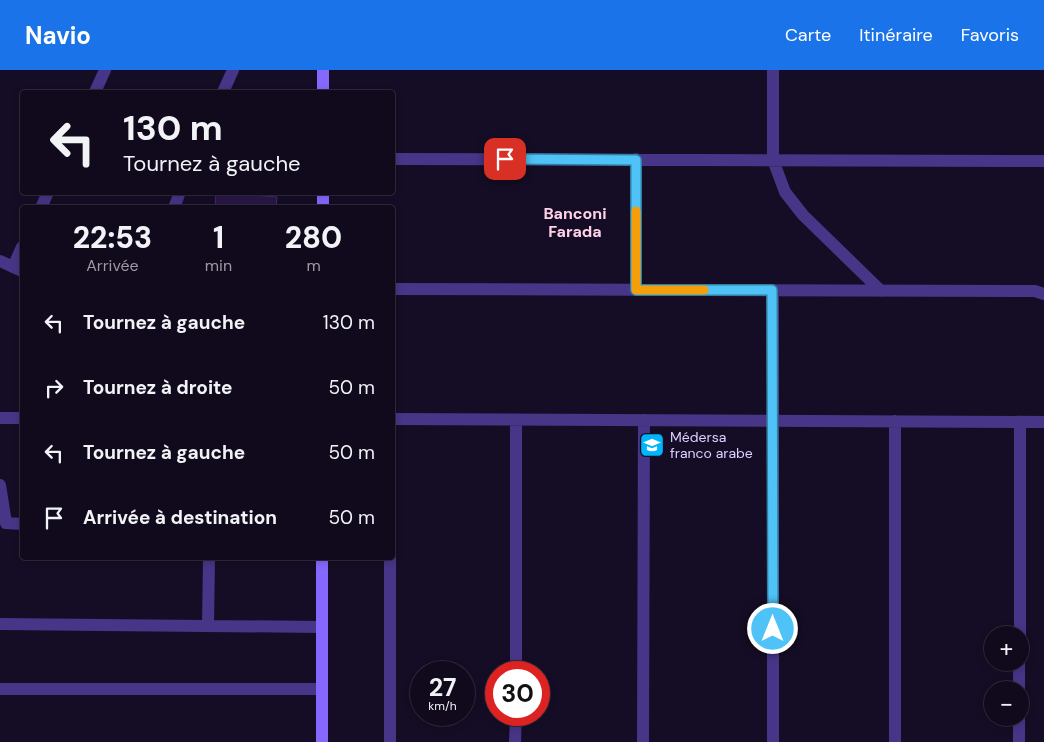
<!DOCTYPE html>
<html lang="fr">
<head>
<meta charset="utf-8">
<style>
	body { margin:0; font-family:"DM Sans",sans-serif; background:#1e1829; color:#f1f3f6; height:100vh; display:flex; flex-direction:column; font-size:19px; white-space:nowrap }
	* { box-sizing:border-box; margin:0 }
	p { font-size:16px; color:#9c9aa3 }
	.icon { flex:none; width:28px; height:28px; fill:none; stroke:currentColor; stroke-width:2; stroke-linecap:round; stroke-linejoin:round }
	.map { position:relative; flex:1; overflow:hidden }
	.sheet { position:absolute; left:20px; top:135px; width:375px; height:355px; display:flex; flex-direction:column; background:#100a1c; border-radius:5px; box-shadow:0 2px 8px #0003,0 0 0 1px #302b3b }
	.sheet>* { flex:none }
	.hud { position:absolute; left:20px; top:20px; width:375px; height:105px; border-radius:5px; box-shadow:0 2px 8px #0003,0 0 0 1px #302b3b; background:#100a1c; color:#f1f3f6; overflow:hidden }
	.fabs { position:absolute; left:984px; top:556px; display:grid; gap:10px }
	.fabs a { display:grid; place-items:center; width:45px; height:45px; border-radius:50%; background:#100a1c; box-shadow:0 2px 8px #0003,0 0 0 1px #302b3b; font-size:25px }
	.speed { position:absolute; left:410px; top:591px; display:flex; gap:10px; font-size:25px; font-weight:700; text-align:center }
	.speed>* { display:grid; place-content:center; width:65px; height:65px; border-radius:50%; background:#100a1c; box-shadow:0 2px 8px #0003,0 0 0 1px #302b3b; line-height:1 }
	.speed small { font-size:12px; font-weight:400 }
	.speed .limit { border:8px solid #d22; background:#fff; color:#111 }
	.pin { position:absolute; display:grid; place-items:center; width:42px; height:42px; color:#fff; margin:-21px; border-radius:10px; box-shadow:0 2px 8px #0006 }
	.me { position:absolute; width:55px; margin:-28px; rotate:0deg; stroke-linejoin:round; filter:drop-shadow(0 0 4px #0008) }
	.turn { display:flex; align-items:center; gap:18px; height:105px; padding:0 20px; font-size:22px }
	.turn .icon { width:65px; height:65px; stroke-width:2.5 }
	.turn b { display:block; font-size:35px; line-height:42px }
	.eta { display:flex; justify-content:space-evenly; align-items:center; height:85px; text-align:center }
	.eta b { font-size:30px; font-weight:800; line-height:35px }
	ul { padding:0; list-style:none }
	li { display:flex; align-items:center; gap:15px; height:65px; padding:0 20px }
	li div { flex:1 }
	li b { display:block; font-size:19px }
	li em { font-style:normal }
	header { display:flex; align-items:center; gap:30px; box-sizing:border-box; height:70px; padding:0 25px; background:#1a73e8; color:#fff }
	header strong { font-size:24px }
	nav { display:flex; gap:28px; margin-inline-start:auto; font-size:18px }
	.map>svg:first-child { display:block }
	.building { fill:#2a1847; stroke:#452974 }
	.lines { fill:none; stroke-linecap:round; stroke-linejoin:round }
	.minor { stroke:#473587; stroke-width:12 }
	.secondary { stroke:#8768ff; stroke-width:12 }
	.route-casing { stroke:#337fa1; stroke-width:12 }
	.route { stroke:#4fc3f7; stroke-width:9 }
	.slow { stroke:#f59e0b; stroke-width:9 }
	.labels { text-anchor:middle; stroke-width:5; stroke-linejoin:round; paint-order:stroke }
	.poi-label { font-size:14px; fill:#ded1ff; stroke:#150d25; text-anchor:start }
	.quarter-label { font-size:16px; font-weight:bold; fill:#ffd3e7; stroke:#150d25 }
</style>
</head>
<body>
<header>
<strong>Navio</strong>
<nav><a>Carte</a><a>Itinéraire</a><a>Favoris</a></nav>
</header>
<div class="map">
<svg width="1044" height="672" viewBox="0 0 1044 672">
	<rect width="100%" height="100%" fill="#150d25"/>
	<path class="building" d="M216,122L277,127L276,138H215Z"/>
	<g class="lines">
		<path class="minor" d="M773,0V90L785,122L803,145L881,221
			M95,22L105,0
			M223,22L233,0
			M392,89L1044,91
			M41,138L48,122
			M174,138L180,122
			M0,191L22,201
			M13,197L22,177
			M392,219L1035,221L1044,224
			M636,220V89
			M773,220V672
			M0,348H22
			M392,349L1044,352
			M895,351V672
			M0,415L6,453L22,454
			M0,554L322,557
			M208,556L209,488
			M1020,565V352
			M516,602V350
			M0,619H322
			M1019,620V592
			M390,672V488
			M515,672L516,645
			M643,672L644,350
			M1019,672V648"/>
		<path class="secondary" d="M323,22V0
			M323,138V122
			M322,672V488"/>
	</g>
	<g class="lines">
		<defs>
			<path id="route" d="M505,89L636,90V220H772L773,559"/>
		</defs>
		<use href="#route" class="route-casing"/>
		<use href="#route" class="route"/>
		<path class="slow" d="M636,141V220H704"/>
	</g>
	<defs>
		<symbol id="school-square" viewBox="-11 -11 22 22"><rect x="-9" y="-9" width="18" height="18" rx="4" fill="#00b5fc" stroke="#150d25"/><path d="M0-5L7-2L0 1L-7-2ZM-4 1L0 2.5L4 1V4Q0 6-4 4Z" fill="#fff"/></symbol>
	</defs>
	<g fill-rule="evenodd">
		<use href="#school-square" x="638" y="361" width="28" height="28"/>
	</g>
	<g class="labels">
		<g class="poi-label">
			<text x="670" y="372">Médersa<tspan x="670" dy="16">franco arabe</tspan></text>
		</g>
		<g class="quarter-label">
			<text x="575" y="149">Banconi<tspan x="575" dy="18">Farada</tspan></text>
		</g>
	</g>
</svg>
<div class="fabs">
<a>+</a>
<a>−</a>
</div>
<div class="speed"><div>27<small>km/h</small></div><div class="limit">30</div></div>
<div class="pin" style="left:505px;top:89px;background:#d93025"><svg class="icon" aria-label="arrive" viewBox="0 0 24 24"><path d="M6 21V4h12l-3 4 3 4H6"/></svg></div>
<svg class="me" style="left:773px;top:559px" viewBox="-20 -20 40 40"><circle r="17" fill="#4fc3f7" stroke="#fff" stroke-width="3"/><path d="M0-11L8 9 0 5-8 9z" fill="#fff"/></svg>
<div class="hud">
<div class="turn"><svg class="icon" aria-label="left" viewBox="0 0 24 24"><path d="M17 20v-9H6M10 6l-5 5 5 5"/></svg><div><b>130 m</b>Tournez à gauche</div></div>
</div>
<section class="sheet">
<div class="eta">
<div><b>22:53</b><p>Arrivée</p></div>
<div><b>1</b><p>min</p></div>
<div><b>280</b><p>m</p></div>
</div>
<ul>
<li><svg class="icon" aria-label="left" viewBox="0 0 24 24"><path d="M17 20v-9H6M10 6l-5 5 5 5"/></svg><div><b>Tournez à gauche</b></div><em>130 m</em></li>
<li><svg class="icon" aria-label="right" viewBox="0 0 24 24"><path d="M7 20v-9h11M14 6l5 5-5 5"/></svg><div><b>Tournez à droite</b></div><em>50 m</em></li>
<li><svg class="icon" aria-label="left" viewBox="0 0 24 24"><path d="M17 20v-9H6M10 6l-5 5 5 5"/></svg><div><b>Tournez à gauche</b></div><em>50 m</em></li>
<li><svg class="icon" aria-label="arrive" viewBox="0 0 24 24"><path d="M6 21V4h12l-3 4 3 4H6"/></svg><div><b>Arrivée à destination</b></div><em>50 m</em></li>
</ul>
</section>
</div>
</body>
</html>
